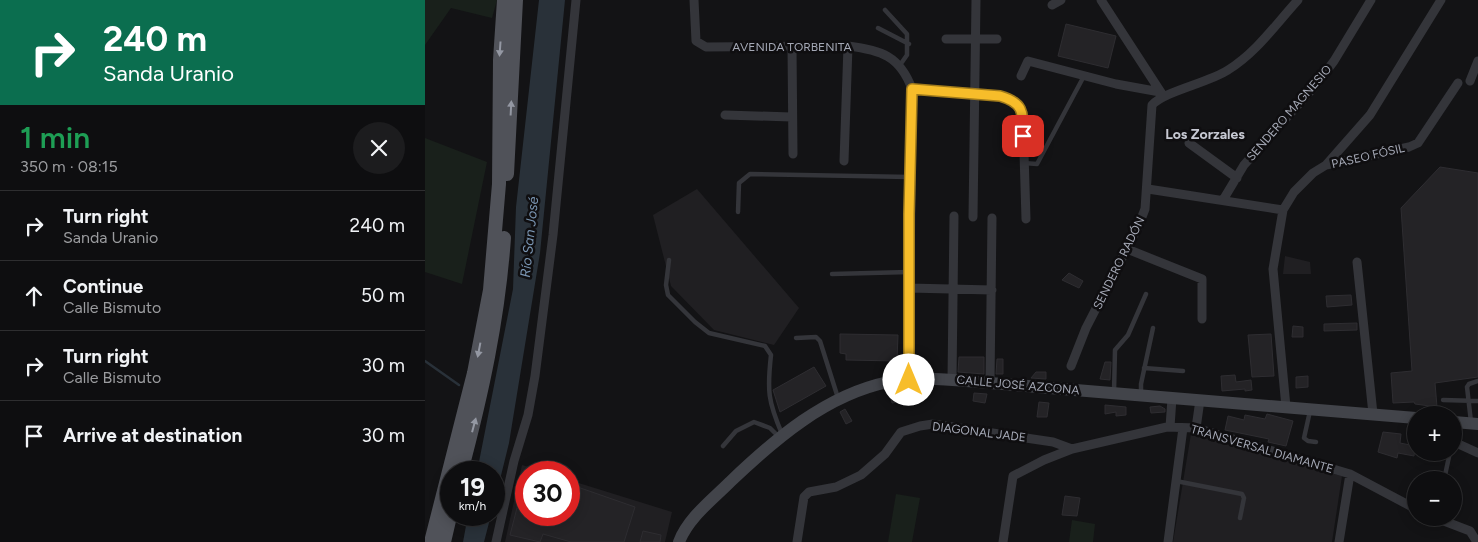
<!DOCTYPE html>
<html lang="en">
<head>
<meta charset="utf-8">
<style>
	body { margin:0; font-family:Figtree,sans-serif; background:#1c1c1e; color:#f1f3f6; height:100vh; display:flex; flex-direction:column; font-size:19px; white-space:nowrap }
	* { box-sizing:border-box; margin:0 }
	p { font-size:16px; color:#9b9c9f }
	.icon { flex:none; width:28px; height:28px; fill:none; stroke:currentColor; stroke-width:2; stroke-linecap:round; stroke-linejoin:round }
	.map { position:relative; flex:1; overflow:hidden }
	.sheet { display:flex; flex-direction:column; background:#0e0e10; width:425px }
	.sheet>* { flex:none }
	.hud { background:#0b6e4f; color:#fff; overflow:hidden }
	.fabs { position:absolute; left:982px; top:406px; display:grid; gap:10px }
	.fabs a { display:grid; place-items:center; width:55px; height:55px; border-radius:50%; background:#0e0e10; box-shadow:0 2px 12px #0003,0 0 0 1px #2e2e30; font-size:25px }
	.speed { position:absolute; left:15px; top:461px; display:flex; gap:10px; font-size:25px; font-weight:700; text-align:center }
	.speed>* { display:grid; place-content:center; width:65px; height:65px; border-radius:50%; background:#0e0e10; box-shadow:0 2px 12px #0003,0 0 0 1px #2e2e30; line-height:1 }
	.speed small { font-size:12px; font-weight:400 }
	.speed .limit { border:8px solid #d22; background:#fff; color:#111 }
	.pin { position:absolute; display:grid; place-items:center; width:42px; height:42px; color:#fff; margin:-21px; border-radius:10px; box-shadow:0 2px 8px #0006 }
	.me { position:absolute; width:55px; margin:-28px; rotate:0deg; stroke-linejoin:round; filter:drop-shadow(0 0 4px #0008) }
	.turn { display:flex; align-items:center; gap:18px; height:105px; padding:0 20px; font-size:22px }
	.turn .icon { width:65px; height:65px; stroke-width:2.5 }
	.turn b { display:block; font-size:35px; line-height:42px }
	.round { display:grid; place-items:center; flex:none; width:52px; height:52px; border-radius:26px; background:#1c1c1e }
	.head { display:flex; align-items:center; justify-content:space-between; height:85px; padding:0 20px }
	h1 { font-size:30px; font-weight:600; line-height:38px; color:#1e9e55 }
	ul { padding:0; list-style:none }
	li { display:flex; align-items:center; gap:15px; height:70px; padding:0 20px; border-top:1px solid #2e2e30 }
	li div { flex:1 }
	li b { display:block; font-size:19px }
	li em { font-style:normal }
	main { display:flex; flex:1; min-height:0 }
	.map>svg:first-child { display:block }
	.built { fill:#201f22 }
	.green { fill:#19201b }
	.water { fill:#293139 }
	.lines { fill:none; stroke-linecap:round; stroke-linejoin:round }
	.stream { stroke:#293139; stroke-width:2.5 }
	.building { fill:#242326; stroke:#2e2d31 }
	.lane { stroke:#34353a; stroke-width:4.5 }
	.street { stroke:#34353a; stroke-width:9 }
	.secondary { stroke:#42444a; stroke-width:12 }
	.primary { stroke:#505259; stroke-width:14 }
	.oneway { fill:#9498a3 }
	.route-casing { stroke:#a17b1b; stroke-width:12 }
	.route { stroke:#f7bd2a; stroke-width:9 }
	.labels { text-anchor:middle; stroke-width:5; stroke-linejoin:round; paint-order:stroke }
	.street-label { font-size:12px; fill:#a5a9b6; stroke:#0f0e10 }
	.neighbourhood-label { font-size:14px; font-weight:bold; fill:#c6c8d2; stroke:#0f0e10 }
	.water-label { font-size:14px; font-style:italic; fill:#7a95b2; stroke:#0f0e10 }
</style>
</head>
<body>
<main>
<section class="sheet">
<div class="hud">
<div class="turn"><svg class="icon" aria-label="right" viewBox="0 0 24 24"><path d="M7 20v-9h11M14 6l5 5-5 5"/></svg><div><b>240 m</b>Sanda Uranio</div></div>
</div>
<div class="head"><div><h1>1 min</h1><p>350 m · 08:15</p></div><a class="round"><svg class="icon" aria-label="close" viewBox="0 0 24 24"><path d="M6 6l12 12M18 6L6 18"/></svg></a></div>
<ul>
<li><svg class="icon" aria-label="right" viewBox="0 0 24 24"><path d="M7 20v-9h11M14 6l5 5-5 5"/></svg><div><b>Turn right</b><p>Sanda Uranio</p></div><em>240 m</em></li>
<li><svg class="icon" aria-label="ahead" viewBox="0 0 24 24"><path d="M12 20V5M6 11l6-6 6 6"/></svg><div><b>Continue</b><p>Calle Bismuto</p></div><em>50 m</em></li>
<li><svg class="icon" aria-label="right" viewBox="0 0 24 24"><path d="M7 20v-9h11M14 6l5 5-5 5"/></svg><div><b>Turn right</b><p>Calle Bismuto</p></div><em>30 m</em></li>
<li><svg class="icon" aria-label="arrive" viewBox="0 0 24 24"><path d="M6 21V4h12l-3 4 3 4H6"/></svg><div><b>Arrive at destination</b></div><em>30 m</em></li>
</ul>
</section>
<div class="map">
<svg width="1053" height="542" viewBox="0 0 1053 542">
	<rect width="100%" height="100%" fill="#131315"/>
	<path class="built" d="M272,189L374,308L349,345L289,330L246,286L228,215Z
		M860,256L885,262L886,274H858Z
		M766,434L917,476L907,542H748Z
		M97,465L121,472H101V515H144V480L247,512L240,542H80Z"/>
	<path class="green" d="M0,0H72L67,18L26,8L0,45Z
		M0,138L62,162L37,284L0,272Z
		M471,494L495,498L487,542H463Z
		M647,520L670,524L668,542H644Z"/>
	<path class="water" d="M114,0H140L115,253L84,443L69,504V472H52L88,289L91,207Z
		M43,515H66L59,542H38Z"/>
	<g class="lines">
		<path class="stream" d="M0,361L34,385"/>
	</g>
	<path class="building" d="M641,24L691,36L683,68L633,56Z
		M1015,167L1053,173V377L1010,383L1012,407L990,404L989,402L968,403L966,373L987,371L976,208Z
		M644,273L658,281L654,288L637,280Z
		M926,295L927,305L902,307L901,296Z
		M932,323V330L899,331V324Z
		M868,326L878,327V337H867Z
		M415,334L473,335L472,361L421,360V354L415,353Z
		M846,334L849,376L827,377L823,335Z
		M534,357H559V374L533,372Z
		M572,359H578V374H571Z
		M680,362H686L685,380L675,379Z
		M389,367L401,386L355,412L348,390Z
		M611,372H621V379L606,378Z
		M810,375L811,382L826,380L827,390L820,391V389L797,391L796,376Z
		M883,376V387L871,388V377Z
		M492,391L494,403L487,404V399L467,403L465,394Z
		M549,393L562,394L560,403L548,401Z
		M614,402L624,403L622,417H612Z
		M680,405L701,407V415L691,416V412L680,414Z
		M735,406L740,409V412L726,413L725,407Z
		M420,409L427,421L421,424L415,412Z
		M842,414L868,421L861,446L843,442L844,439L800,430L803,416L819,420L820,415L840,419Z
		M958,432L976,434L975,443L990,446L989,456L973,453L972,458L953,452Z
		M99,481H101V515H144V484L210,507L199,542H146L118,534L115,542L85,535Z
		M640,496L655,498L652,516L637,515Z
		M218,531L236,535L235,542H215Z"/>
	<g class="lines">
		<path class="lane" d="M460,10L482,34V55L475,65
			M453,28L484,44
			M599,163L612,164L659,76
			M313,212L314,183L325,174L485,177
			M244,260L241,285L243,295L270,322L284,333L340,346L346,355C342,391 343,401 357,434
			M407,274L484,272
			M371,338L391,337L395,341L413,398
			M719,368L758,371
			M689,392L690,350L703,335L721,294
			M716,394V384L728,328
			M1018,400L1053,401
			M885,411L879,438L883,441L891,442
			M1046,422L1042,387L1044,384L1053,381
			M298,446L311,431L329,422L345,428L354,437
			M1019,480L1025,452
			M751,481L817,494L819,498L815,518"/>
		<path class="street" d="M269,0L271,41L281,47L423,46C456,50 475,56 487,89L484,380
			M676,0L737,94
			M627,5L636,0
			M521,39H572
			M367,47L368,154
			M596,76L603,61L691,84L735,92
			M1045,81L1053,61
			M487,89L575,97C589,101 596,104 598,120L601,219
			M300,115L366,117
			M764,143L812,178
			M419,161L423,46
			M901,165L945,115L1016,0
			M723,189L858,210
			M798,200L819,165L890,86L909,61L946,0
			M548,217L551,0
			M702,249L777,279V319
			M932,262L948,414
			M484,288L567,290
			M646,366L661,328L713,227L720,209L727,105C740,91 783,83 803,70C831,53 851,24 873,0
			M527,380L529,216
			M565,383L567,218
			M861,407L848,269L858,210L869,192L888,173L901,165L984,147L993,143L1033,83
			M745,427L747,398
			M771,428L775,400
			M1029,442L1053,453
			M1011,518L1045,531L1052,542
			M71,542L89,461L103,415L110,376L128,235L151,0
			M372,542L379,497L384,492L411,487L436,475L460,454L476,432L495,426L508,424L601,438L628,442L647,449
			M578,542L588,476L619,460L647,449L742,427L771,428L925,474L991,509
			M743,542L758,428
			M914,542L925,474"/>
		<path class="secondary" d="M1029,422L1053,424
			M254,542C263,518 287,500 305,482C350,439 401,395 463,382C493,375 534,381 565,383L991,418"/>
		<path class="primary" d="M82,174L91,0
			M36,472C57,393 73,320 79,238
			M6,542L49,373L65,290L74,184L75,60L79,0
			M19,542L26,512"/>
	</g>
	<defs><path id="oneway-solid" d="M-6-.8H1V-3.2L6.5 0L1 3.2V.8H-6Z" transform="scale(1.25)"/></defs>
	<g class="oneway">
		<use href="#oneway-solid" transform="translate(75 49) rotate(94)"/>
		<use href="#oneway-solid" transform="translate(86 108) rotate(-87)"/>
		<use href="#oneway-solid" transform="translate(54 350) rotate(101)"/>
		<use href="#oneway-solid" transform="translate(49 425) rotate(-75)"/>
	</g>
	<g class="lines">
		<defs>
			<path id="route" d="M484,380V214L487,89L575,96C599,103 598,112 598,136"/>
		</defs>
		<use href="#route" class="route-casing"/>
		<use href="#route" class="route"/>
	</g>
	<g class="labels">
		<g class="street-label">
			<text x="367" y="51">AVENIDA TORBENITA</text>
			<text transform="translate(864 113) rotate(-49)" y="4">SENDERO MAGNESIO</text>
			<text transform="translate(943 156) rotate(-13)" y="4">PASEO FÓSIL</text>
			<text transform="translate(694 263) rotate(-64)" y="4">SENDERO RADÓN</text>
			<text transform="translate(593 385) rotate(5)" y="4">CALLE JOSÉ AZCONA</text>
			<text transform="translate(554 432) rotate(7)" y="4">DIAGONAL JADE</text>
			<text transform="translate(837 449) rotate(16)" y="4">TRANSVERSAL DIAMANTE</text>
		</g>
		<g class="neighbourhood-label">
			<text x="780" y="139">Los Zorzales</text>
		</g>
		<g class="water-label">
			<text transform="translate(104 237) rotate(-84)" y="5">Río San José</text>
		</g>
	</g>
</svg>
<div class="fabs">
<a>+</a>
<a>−</a>
</div>
<div class="speed"><div>19<small>km/h</small></div><div class="limit">30</div></div>
<div class="pin" style="left:598px;top:136px;background:#d93025"><svg class="icon" aria-label="arrive" viewBox="0 0 24 24"><path d="M6 21V4h12l-3 4 3 4H6"/></svg></div>
<svg class="me" style="left:484px;top:380px" viewBox="-20 -20 40 40"><circle r="19" fill="#fff"/><path d="M0-13L10 11 0 6-10 11z" fill="#f7bd2a"/></svg>
</div>
</main>
</body>
</html>
